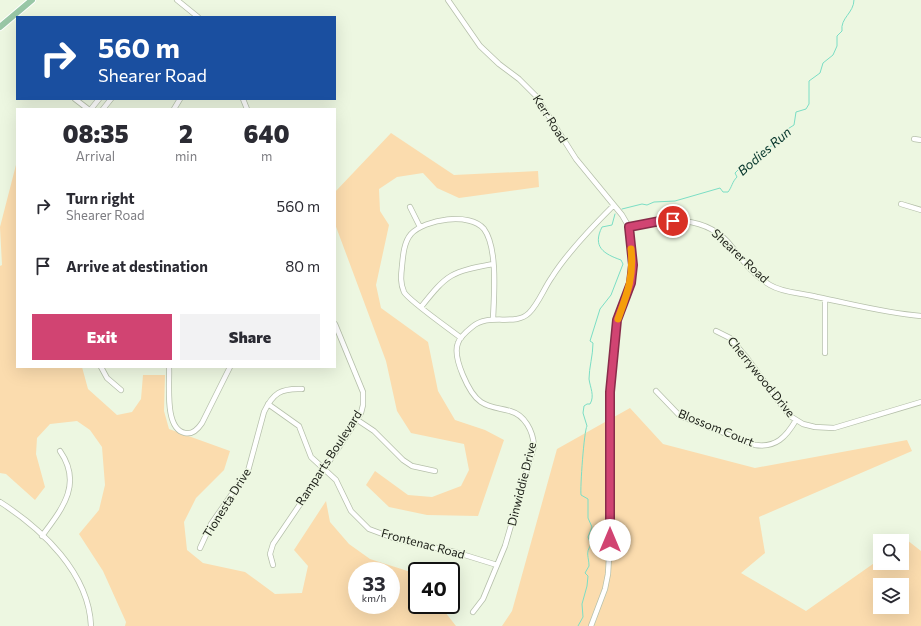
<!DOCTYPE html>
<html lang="en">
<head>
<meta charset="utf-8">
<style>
	body { margin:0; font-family:Commissioner,sans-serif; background:#f2f2f3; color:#2b2b33; height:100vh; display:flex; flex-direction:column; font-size:15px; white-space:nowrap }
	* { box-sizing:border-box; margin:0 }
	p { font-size:13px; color:#7c7c81 }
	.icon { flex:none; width:22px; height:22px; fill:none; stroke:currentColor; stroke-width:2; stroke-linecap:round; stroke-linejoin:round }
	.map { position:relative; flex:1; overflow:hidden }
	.panel { position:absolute; left:16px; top:108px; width:320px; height:260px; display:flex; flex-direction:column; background:#fff; border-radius:0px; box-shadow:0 4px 16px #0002 }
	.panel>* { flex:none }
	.banner { position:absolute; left:16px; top:16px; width:320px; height:84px; border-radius:0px; box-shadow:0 4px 16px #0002; background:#1a4fa0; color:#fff; overflow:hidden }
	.buttons { position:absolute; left:873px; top:534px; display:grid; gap:8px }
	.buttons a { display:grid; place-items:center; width:36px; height:36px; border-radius:0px; background:#fff; box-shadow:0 4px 16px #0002; font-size:20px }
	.speed { position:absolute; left:348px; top:562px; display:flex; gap:8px; font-size:20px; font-weight:700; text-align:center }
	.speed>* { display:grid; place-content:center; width:52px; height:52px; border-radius:50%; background:#fff; box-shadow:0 4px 16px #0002; line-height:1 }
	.speed small { font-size:10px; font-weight:400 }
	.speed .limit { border:2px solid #111; border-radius:6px; background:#fff; color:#111 }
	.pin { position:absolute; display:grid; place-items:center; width:34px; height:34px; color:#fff; margin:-17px; border:2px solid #fff; border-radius:50%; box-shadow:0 1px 4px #0007 }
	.me { position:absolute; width:44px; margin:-22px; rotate:0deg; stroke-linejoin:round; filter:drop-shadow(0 0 3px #0008) }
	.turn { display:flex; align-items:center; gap:14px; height:84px; padding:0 16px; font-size:18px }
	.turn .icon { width:52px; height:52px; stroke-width:2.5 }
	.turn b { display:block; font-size:28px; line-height:34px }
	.eta { display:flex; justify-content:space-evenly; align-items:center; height:68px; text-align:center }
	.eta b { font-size:24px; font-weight:800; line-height:28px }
	.button { display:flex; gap:8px; margin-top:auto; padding:8px 16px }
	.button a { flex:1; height:46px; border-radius:0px; background:#d14472; color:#fff; font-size:16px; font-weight:800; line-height:46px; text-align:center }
	.button a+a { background:#f2f2f3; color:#2b2b33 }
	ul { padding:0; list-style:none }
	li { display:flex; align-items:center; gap:12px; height:60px; padding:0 16px }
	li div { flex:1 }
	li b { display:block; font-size:15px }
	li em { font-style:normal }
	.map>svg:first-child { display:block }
	.green { fill:#fbdcae; fill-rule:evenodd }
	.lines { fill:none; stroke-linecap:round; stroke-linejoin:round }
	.stream { stroke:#7bdec5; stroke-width:1 }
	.minor-casing { stroke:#b6c0ab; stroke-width:6 }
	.major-casing { stroke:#fff; stroke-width:8 }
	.minor { stroke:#fff; stroke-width:4.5 }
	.major { stroke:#99c7a6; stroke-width:6 }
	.route-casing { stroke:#882c4a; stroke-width:10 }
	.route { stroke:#d14472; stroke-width:7 }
	.slow { stroke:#f59e0b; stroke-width:7 }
	.labels { text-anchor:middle; stroke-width:3; stroke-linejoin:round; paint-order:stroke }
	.street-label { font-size:12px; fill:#20231c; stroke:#edf7e1 }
	.water-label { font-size:13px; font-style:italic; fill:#03342a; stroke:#edf7e1 }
</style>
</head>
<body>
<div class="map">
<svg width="921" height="626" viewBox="0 0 921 626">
	<rect width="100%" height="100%" fill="#edf7e1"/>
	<path class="green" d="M391,133L454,175L538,171L539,187L459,198L437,188L423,173L397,177L379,189L380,211L389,225L376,285L381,308L428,342L438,391L455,420L485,430L504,440L478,516L427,515L389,507L366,485L375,471L408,495L432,497L461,486L469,470L464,444L411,433L397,411L386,361L335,224V192Z
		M17,161V367H82L88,389L117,415L132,412L141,399L143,375H165L164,411L169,429L230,451L224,470L196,498L184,522L187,550L203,563L245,572L275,594L302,593L308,566L294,550L326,501L330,522L349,544L370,559L417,574V605H444L445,612L456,626H125L126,622L103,571L79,534L99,510L105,485L102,447L90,430L77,421L50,424L37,438L36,454L45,487L35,500L6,474L0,473V266L2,265L0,227ZM357,571H391V605H357Z
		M630,408L663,444L755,468L907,440L912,451L759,517L765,553L741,573L806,611L880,559V563H902V544L907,540L921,551V626H502L512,611L557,449ZM880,585H902V607H880Z"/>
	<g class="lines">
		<path class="stream" d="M622,209L642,204L647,205L654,202L675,201L720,188L723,192H728C732,187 732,182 737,177L735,173L743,165L751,164L756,156L766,152L769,147L776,144L783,132L794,125L796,112L806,109L809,104V81L820,73L823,63L833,55L837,46V36L842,31C840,18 854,13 854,0
			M578,626L583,617L582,604L587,586L588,576L585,573L589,566C589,557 585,553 591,545L588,537L592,527L588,518V499L581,495C580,488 584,431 587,426L583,413L584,406L587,404H590C595,396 590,387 589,379C589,368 593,355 593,343L590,341L600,309L611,295L623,264L621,260C604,254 592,247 602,227L612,225L615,214"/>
		<defs>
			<path id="minor" d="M177,0L198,17
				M448,0L480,46L499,64L519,79L536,96L576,159L622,215L629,227L633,265L631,283L617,320L610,392V540L608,574L605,589L591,626
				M75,99L88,109
				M243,99L247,109
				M91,109L99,99
				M103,109L111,99
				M174,109L180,99
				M914,139L921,140
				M901,204L921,210
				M410,207L420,227
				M629,227C665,218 707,214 732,247C743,261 753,275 770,285C783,293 802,293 817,297C852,304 885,313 921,316
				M825,299V353
				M421,307C448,273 451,272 493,264
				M716,331L730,338L747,358L782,406L790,416L803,424L815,427L834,428L921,402
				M461,338C451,330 408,300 404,292C400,283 401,275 402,266C403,255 404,242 411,234C425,219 470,212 484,229C498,248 494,296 493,319
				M101,367L107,378L121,390
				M169,367C170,384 164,429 185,433C193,435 198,429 202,423L230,367
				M656,391L680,416L755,445C776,448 786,437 796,420
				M268,404L299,426L311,457L336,480L351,511L369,529L396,539L455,552L497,565
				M356,419L374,431L403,460L412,466L435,471
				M0,502C42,529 89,573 91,626
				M42,536C62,509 83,484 60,451
				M200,548L211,524L248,471L264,412C273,393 281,388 302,389
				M273,565L270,554L273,544L341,444L361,413L363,405V392L335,324
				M473,612L483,599L505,546L534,446C533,431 525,415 510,411C500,408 490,408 481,402C469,394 452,357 458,343C460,337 467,331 472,327C489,312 515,327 529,313C539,303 544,288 552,277C567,253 593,226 613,206"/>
			<path id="major" d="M0,27L32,0"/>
		</defs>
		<use href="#minor" class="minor-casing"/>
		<use href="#major" class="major-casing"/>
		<use href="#minor" class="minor"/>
		<use href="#major" class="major"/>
	</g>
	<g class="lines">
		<defs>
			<path id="route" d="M610,540V392L617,320L631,283L633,265L629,227L660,221H673"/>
		</defs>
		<use href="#route" class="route-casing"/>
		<use href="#route" class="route"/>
		<path class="slow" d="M618,319C627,294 634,277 631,249"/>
	</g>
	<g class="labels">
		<g class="street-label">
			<text transform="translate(550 119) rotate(58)" y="4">Kerr Road</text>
			<text transform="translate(740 256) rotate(43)" y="4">Shearer Road</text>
			<text transform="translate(761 377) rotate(51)" y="4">Cherrywood Drive</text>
			<text transform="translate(716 428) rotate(22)" y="4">Blossom Court</text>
			<text transform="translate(329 458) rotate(-57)" y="4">Ramparts Boulevard</text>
			<text transform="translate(522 484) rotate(-76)" y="4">Dinwiddie Drive</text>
			<text transform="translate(227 503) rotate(-58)" y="4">Tionesta Drive</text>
			<text transform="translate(423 544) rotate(15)" y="4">Frontenac Road</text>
		</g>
		<g class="water-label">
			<text transform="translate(764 151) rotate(-41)" y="5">Bodies Run</text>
		</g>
	</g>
</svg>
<div class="buttons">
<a><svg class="icon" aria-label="search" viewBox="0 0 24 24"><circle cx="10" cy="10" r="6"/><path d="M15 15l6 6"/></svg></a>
<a><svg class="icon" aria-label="layers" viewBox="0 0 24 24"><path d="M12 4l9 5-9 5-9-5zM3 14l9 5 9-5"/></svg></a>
</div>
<div class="speed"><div>33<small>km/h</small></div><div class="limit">40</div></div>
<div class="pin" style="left:673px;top:221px;background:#d93025"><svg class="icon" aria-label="arrive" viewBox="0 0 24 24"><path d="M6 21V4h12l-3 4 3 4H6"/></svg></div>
<svg class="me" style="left:610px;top:540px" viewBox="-20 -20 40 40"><circle r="19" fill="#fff"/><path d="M0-13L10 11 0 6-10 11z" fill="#d14472"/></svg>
<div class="banner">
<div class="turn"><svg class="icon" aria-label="right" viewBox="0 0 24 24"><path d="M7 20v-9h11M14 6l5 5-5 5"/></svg><div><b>560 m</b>Shearer Road</div></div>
</div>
<section class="panel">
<div class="eta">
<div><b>08:35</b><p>Arrival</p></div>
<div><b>2</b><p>min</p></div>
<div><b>640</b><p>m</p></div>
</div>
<ul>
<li><svg class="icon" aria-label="right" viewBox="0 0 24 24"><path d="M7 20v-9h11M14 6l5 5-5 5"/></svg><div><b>Turn right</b><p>Shearer Road</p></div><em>560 m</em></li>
<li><svg class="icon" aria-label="arrive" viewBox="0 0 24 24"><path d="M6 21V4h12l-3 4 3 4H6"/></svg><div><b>Arrive at destination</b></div><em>80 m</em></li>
</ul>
<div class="button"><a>Exit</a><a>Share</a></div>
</section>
</div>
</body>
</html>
